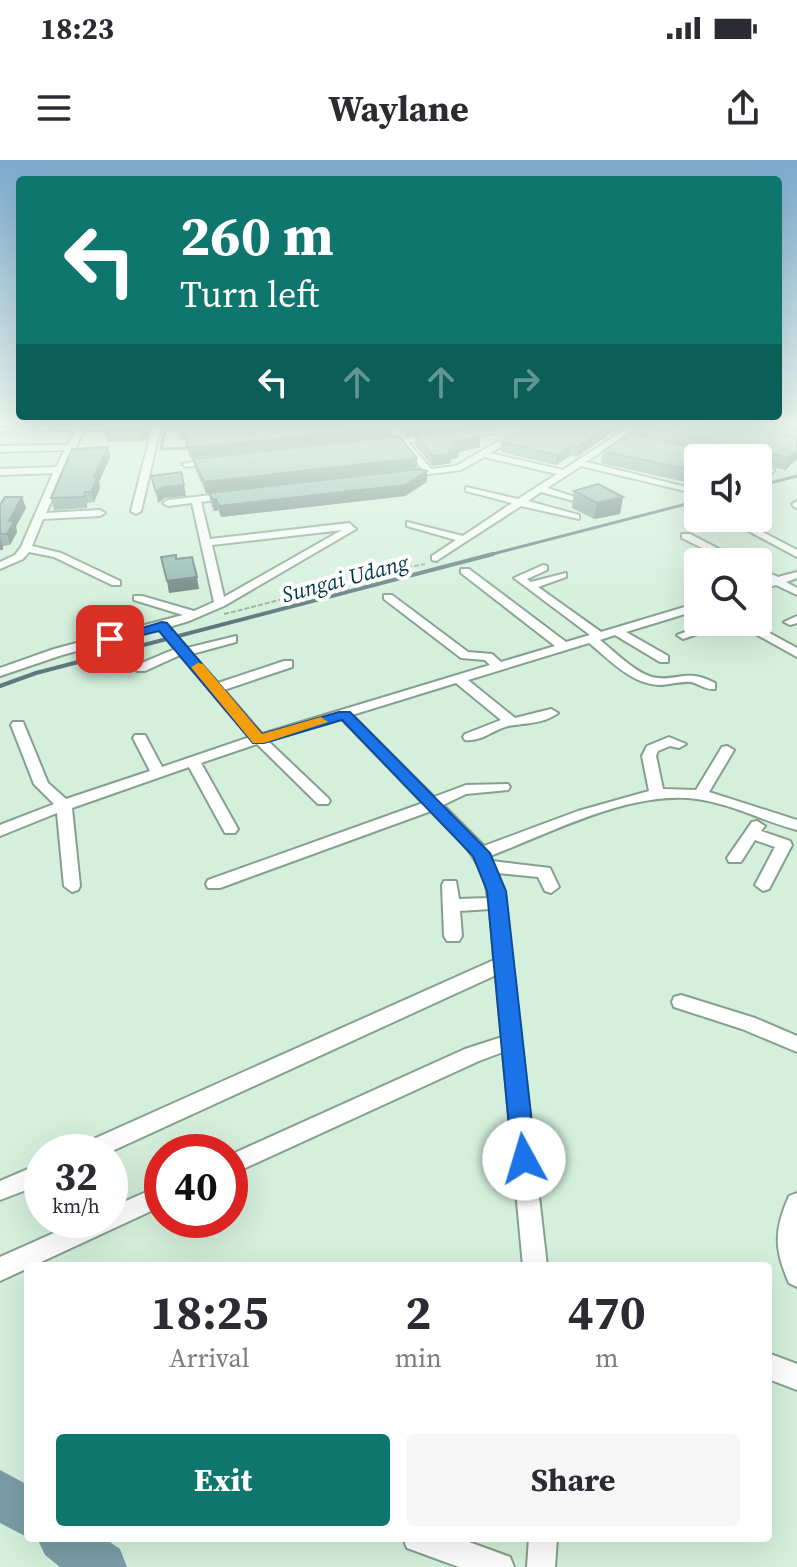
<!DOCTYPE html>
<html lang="en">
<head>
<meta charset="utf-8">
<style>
	body { margin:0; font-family:"Source Serif 4",serif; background:#f7f7f7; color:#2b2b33; height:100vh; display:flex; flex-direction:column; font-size:30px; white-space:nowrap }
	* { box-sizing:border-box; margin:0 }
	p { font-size:26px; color:#7c7c81 }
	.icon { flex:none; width:44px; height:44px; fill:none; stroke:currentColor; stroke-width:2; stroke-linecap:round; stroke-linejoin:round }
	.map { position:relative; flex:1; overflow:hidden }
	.sheet { position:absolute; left:24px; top:1102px; width:748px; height:280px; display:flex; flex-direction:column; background:#fff; border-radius:8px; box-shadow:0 8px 32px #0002 }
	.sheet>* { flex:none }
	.top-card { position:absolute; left:16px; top:16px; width:766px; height:244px; border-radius:8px; box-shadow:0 8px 32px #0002; background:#0f766e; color:#fff; overflow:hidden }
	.buttons { position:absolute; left:684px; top:284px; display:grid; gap:16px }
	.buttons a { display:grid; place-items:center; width:88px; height:88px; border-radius:8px; background:#fff; box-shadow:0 8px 32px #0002; font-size:40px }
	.speed { position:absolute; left:24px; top:974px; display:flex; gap:16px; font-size:40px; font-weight:700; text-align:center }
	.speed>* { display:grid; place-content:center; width:104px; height:104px; border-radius:50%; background:#fff; box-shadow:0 8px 32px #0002; line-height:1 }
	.speed small { font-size:20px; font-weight:400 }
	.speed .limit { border:12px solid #d22; background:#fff; color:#111 }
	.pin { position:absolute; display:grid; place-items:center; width:68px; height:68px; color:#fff; margin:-34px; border-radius:16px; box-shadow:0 4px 12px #0006 }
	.me { position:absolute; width:88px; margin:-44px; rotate:354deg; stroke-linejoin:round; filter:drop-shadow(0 0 6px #0008) }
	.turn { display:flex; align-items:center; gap:28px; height:168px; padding:0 32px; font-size:36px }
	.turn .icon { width:104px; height:104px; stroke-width:2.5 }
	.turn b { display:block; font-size:56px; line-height:68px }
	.lanes { display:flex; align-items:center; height:76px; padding:0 32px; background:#0003; justify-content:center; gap:40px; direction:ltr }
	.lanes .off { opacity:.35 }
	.eta { display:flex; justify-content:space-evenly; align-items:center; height:136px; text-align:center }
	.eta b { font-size:48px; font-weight:700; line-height:56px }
	.button { display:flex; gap:16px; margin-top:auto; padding:16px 32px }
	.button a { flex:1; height:92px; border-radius:8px; background:#0f766e; color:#fff; font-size:32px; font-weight:700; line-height:92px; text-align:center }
	.button a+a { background:#f7f7f7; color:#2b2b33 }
	.status { display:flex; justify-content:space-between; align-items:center; height:56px; padding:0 40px; background:#fff; direction:ltr }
	.status svg { height:22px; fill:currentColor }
	header { display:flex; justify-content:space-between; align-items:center; height:104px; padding:0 32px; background:#fff; font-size:36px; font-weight:700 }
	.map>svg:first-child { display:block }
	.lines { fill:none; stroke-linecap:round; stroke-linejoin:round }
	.stream-far1 { stroke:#5e797e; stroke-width:3 }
	.stream { stroke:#5e797e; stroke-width:4 }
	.river { fill:#7b9da7; fill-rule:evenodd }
	.minor-casing { stroke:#86a08e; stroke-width:4 }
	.path { stroke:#99af9f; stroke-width:2; stroke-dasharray:5 2; stroke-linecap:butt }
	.minor { fill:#fff; fill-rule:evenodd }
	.wall { fill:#7c9c97 }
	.shaded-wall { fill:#657f7b }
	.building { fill:#90b5b0; stroke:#657f7b; stroke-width:2 }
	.route { fill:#1a73e8; stroke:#114b97; stroke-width:2 }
	.slow { fill:#f59e0b }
	.labels { text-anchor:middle; stroke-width:8; stroke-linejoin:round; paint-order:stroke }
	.far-water-label { font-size:22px; font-style:italic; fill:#003844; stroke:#fff }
</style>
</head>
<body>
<div class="status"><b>18:23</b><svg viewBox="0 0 49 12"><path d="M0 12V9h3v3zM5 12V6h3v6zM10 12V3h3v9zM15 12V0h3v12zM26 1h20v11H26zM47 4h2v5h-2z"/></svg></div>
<header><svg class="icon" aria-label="menu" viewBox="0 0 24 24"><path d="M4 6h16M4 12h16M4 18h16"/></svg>Waylane<svg class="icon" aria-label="share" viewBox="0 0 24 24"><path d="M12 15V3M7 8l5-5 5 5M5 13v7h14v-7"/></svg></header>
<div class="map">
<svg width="797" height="1407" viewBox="0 0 797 1407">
	<rect width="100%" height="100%" fill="#d4f0dc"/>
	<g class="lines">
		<path class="stream-far1" d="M166,266L161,289L192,288
			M758,326L797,316
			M485,396L698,341"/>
		<path class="stream" d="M0,526L36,513L493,394"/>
		<path class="river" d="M0,1310L28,1325L29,1378L0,1363Z
			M37,1378H104L120,1389L127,1407H60L45,1395Z"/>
		<defs>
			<path id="minor" d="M179,266L160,269L141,351L136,354L131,351L152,269L84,270L46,353L100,350L105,353L100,356L43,359L32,386L61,393L120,421V425H112L54,397L29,392L23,399L0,409V402L15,395L21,387L53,313L0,315V309L56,307L65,290L0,292V286L68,285L76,270L0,271V267Z
				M241,266H249L256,281H250Z
				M386,266H394L405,278L437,275V279L408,282L431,309L456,306L516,271L457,277L454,273L534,266L490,293L563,310L630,266H639L586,302L694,329L689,332L581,306L547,328L581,339V343L541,332L528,341L579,355V359L521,346L436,401L432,400V396L456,380L407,366V362L463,376L512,343L466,331V327L518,339L557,314L484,297L461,310L405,317V313L423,310L400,283L378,285V281L396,279Z
				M769,266H778L763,279H757V275Z
				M215,298L219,301L218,303L186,307L182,304Z
				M758,305L773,309L774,311L770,314L758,311Z
				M229,333L234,336L232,338L201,342L210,379L349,363L356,369L224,446L189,461L169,467L187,488L236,476V482L192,494L218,523L284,501H292V507L224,530L262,574L490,505L485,500L461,498L384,439V435H392L468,492L492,494L501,502L555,486L461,413V409H469L566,482L590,475L514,418L543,405L547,406V410L527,419L531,422L566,413V417L538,427L601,472L698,443V450L626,472L668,496V502H660L615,475L600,480C615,492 633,511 652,517C675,523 685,507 715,523V529C705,530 700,524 691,522C680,521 669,525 659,525C631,524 609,499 589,483L468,520L515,558L551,549L558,553C544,564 524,563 508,566C493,570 481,582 465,580L463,577L465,574L501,560L456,523L352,555L434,637L466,625L508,624L510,627L508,630L466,634L443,645L484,686L578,651L649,631L642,596L647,586L669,577L686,584L679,588L670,586L658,591L656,596L663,629L696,630L722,587L727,586L734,590L709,632L797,660V670C763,661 732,644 697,639C630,630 551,673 490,696L492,701L550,708L559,727L551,733L545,731L538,717L497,713L504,731L547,1106H523L503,892L479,901L230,1015V995L465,889L502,877L496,815L110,992H77L80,985L494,800L490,749L460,751L462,776L459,781H447L444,776L442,725L444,721H456L459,739L488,738C485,700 456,676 431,651L220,728H208L206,724L208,720L423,643L341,558L268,581L328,638L330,641L328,644H318L257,584L201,603L238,669L235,673H225L189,607L72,648L80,726L78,730L72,732L64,726L57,653L0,676V665L54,644L34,624L11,565L13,562H23L48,623L66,639L150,611L133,578L135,575H145L162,607L250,577L180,495L145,511H137V505L175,489L159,469L62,495L0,516V508L54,489L183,455L134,440V436H142L194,451L214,442L192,343L168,346L163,343L168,340ZM342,370L224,437L212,385Z
				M797,341V348L794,347L792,344Z
				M724,358H736L797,390V397Z
				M682,374H690L744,402H731L682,378Z
				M758,408L778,417L797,412V418L786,422L797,428V435L776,425L758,430V423L768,421L758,415Z
				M797,456V463L790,465L784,462Z
				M713,462H731L683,479L677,475Z
				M734,462H749L797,488V497Z
				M757,661L765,666L761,671L790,681L792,685L769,729L763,731L755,725L775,687L755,680L741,702H729L727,698L752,662Z
				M681,835L755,858L797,876V892L742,869L674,847L672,842L674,837Z
				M42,1003V1024L0,1040V1021Z
				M162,1025V1046L0,1121V1097L83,1060H110V1048Z
				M797,1033V1127L789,1123C774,1089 774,1070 789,1036Z
				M768,1193L797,1204V1230L768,1219Z
				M403,1378H458L510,1397L514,1407H459L407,1388Z
				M529,1378H557L555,1407H527Z"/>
		</defs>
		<use href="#minor" class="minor-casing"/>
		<path class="path" d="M224,454C291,438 357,417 425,404"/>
		<use href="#minor" class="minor"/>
	</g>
	<path class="wall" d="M109,266H147L148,272L147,278L141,281L108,282L106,272Z
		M176,266H243L246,272L255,274L252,266H390L391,277L190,298L185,280H181Z
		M398,266H502L406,275Z
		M621,266L577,297L570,296L556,305L501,292V282Z
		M643,266H744L781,275L783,266H797V299L785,310L758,303V298H698V325L601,303L603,291L642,276Z
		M415,275L480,277V287L459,292L458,298L451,299V303L432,306L415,285Z
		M108,287L110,297L99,322L100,328L94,342L87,343V348L54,350L51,338Z
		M417,298V308L206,333L195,309L193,299Z
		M427,322L405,336L221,357L218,350L214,351L211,344L209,333Z
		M574,331L623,337L620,354L594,359L572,348Z
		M22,337L26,348L16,366L17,372L10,385L3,386V390H0V345Z"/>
	<path class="shaded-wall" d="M145,266H147L148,272L147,278L141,281L139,270Z
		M406,266H502L406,275Z
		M608,266H621L577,297L578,287Z
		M391,267V277L190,298L188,288Z
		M480,277V287L459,292L458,298L451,299V303L432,306L433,296L449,289L453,282Z
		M571,285L570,296L556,305L557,295Z
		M108,287L110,297L99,322L100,328L94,342L91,332L94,317Z
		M797,290V299L785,310L788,298Z
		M417,298V308L206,333L204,322Z
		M427,311V322L405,336L221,357L219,346Z
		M184,325L186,336L165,338L158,343L156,332L163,327Z
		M22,337L26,348L16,366L17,372L10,385L7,374L9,361Z
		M623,337L620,354L594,359L597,343Z
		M216,339L218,350L214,351L213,340Z
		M0,376L3,386V390H0Z
		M197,417L199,429L169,433L167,421Z"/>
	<path class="building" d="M109,266H145V268L139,270L106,272Z
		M178,266H243L246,272L255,274L258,270L256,266L391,267L188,288L184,270H180Z
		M529,266H608L578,287L571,285L557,295L501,282Z
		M646,266H742L797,278V290L788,298L759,291L758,300V298H698V312L603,291L630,273L702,289L721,288L719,283Z
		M472,269L480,277L453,282L459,288L449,289L452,293L433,296L415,275Z
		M399,276L417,298L204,322L193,299Z
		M108,287L94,317H98L91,332H85L84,337L51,338L72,289Z
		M419,309L427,311L405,325L219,346L216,339L213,340L209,333Z
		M181,312L184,325L163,327L156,332L151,316Z
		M598,324L623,337L597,343L574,331Z
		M5,337H22L9,361H14L7,374H0V345Z
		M176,395V399L192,397L197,417L167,421L161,397Z"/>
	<linearGradient id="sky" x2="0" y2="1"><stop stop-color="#7cabce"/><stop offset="0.57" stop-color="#ecf8ef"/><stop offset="1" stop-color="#ecf8ef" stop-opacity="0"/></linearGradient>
	<rect width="797" height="463" fill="url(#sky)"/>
	<path class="route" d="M162,462L167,463L262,574L339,552H350L490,693L506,731L536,999L533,1007L524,1010L515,1007L512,999L487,731L473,696L342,560L264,583H253L159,471L110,483L104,479Z"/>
	<path class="slow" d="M198,503L203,504L262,574L321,557L328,562L264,583H253L191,507Z"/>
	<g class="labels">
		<g class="far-water-label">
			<text transform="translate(345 418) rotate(-15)" y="8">Sungai Udang</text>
		</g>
	</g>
</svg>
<div class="buttons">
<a><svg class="icon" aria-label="sound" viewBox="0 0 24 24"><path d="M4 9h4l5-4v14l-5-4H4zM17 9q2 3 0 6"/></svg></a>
<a><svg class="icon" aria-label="search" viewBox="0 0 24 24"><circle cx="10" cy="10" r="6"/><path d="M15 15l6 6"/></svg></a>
</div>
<div class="speed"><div>32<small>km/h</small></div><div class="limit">40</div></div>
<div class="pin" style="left:110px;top:479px;background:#d93025"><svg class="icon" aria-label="arrive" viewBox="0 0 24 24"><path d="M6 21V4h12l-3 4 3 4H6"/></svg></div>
<svg class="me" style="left:524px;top:999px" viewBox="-20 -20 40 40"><circle r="19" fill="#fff"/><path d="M0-13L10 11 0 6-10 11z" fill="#1a73e8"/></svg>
<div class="top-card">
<div class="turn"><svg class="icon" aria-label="left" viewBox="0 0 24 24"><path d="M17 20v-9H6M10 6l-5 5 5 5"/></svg><div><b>260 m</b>Turn left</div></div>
<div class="lanes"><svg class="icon" aria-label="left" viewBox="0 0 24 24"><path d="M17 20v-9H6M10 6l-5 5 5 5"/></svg><svg class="icon off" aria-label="ahead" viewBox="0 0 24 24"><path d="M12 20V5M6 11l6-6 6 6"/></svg><svg class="icon off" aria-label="ahead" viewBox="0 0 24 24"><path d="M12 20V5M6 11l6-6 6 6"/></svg><svg class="icon off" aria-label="right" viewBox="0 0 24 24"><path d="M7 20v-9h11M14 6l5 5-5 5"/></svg></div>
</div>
<section class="sheet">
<div class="eta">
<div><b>18:25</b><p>Arrival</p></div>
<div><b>2</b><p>min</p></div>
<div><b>470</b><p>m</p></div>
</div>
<div class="button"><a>Exit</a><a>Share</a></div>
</section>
</div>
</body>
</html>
